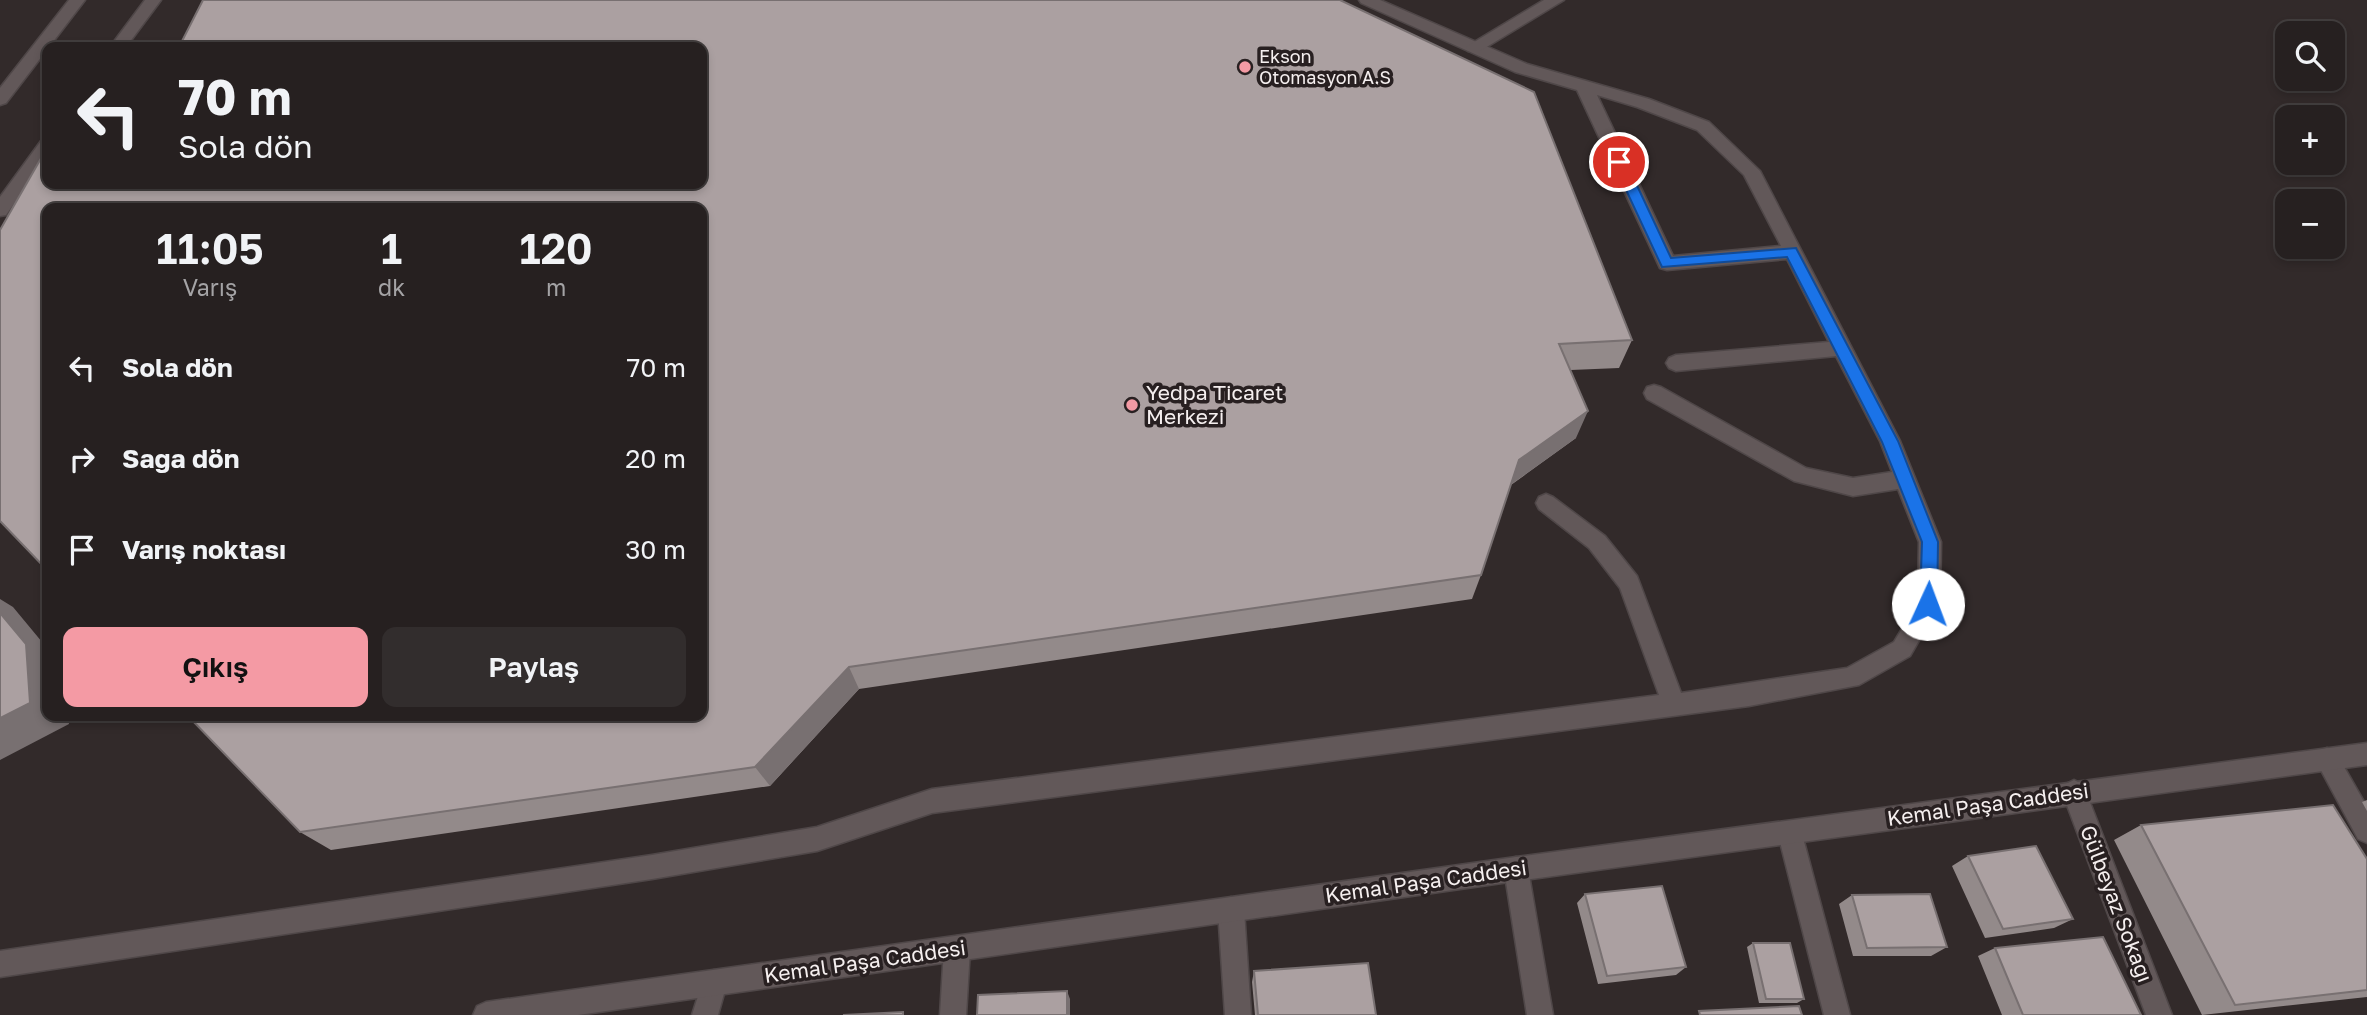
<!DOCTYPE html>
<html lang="tr">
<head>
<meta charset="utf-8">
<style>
	body { margin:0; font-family:"Golos Text",sans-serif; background:#322d2d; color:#f1f3f6; height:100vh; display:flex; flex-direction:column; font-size:26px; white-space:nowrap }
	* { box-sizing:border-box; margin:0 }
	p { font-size:23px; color:#a4a3a5 }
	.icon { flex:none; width:38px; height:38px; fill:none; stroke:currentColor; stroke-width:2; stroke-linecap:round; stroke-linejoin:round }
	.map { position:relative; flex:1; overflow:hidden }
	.drawer { position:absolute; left:42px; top:203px; width:665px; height:518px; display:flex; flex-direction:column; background:#262020; border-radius:14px; box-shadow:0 4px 10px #0003,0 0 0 2px #423e3e }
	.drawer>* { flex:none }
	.top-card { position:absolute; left:42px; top:42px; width:665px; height:147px; border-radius:14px; box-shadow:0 4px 10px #0003,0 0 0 2px #423e3e; background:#262020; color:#f1f3f6; overflow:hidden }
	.buttons { position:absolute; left:2275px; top:21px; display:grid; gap:14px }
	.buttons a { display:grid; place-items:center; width:70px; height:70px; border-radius:14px; background:#262020; box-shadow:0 4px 10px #0003,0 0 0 2px #423e3e; font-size:35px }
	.pin { position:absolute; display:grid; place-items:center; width:60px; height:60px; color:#fff; margin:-30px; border:4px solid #fff; border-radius:50%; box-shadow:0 2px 7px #0007 }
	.me { position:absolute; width:77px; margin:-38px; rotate:2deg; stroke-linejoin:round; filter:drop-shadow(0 0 5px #0008) }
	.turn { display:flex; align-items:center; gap:24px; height:147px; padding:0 21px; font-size:32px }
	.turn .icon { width:91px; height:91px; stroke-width:2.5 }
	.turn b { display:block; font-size:49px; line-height:60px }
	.eta { display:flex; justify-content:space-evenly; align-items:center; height:119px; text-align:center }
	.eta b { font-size:42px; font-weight:600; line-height:49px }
	.primary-button { display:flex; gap:14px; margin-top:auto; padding:14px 21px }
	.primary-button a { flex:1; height:80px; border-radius:14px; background:#f49aa4; color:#111; font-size:28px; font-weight:600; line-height:80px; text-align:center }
	.primary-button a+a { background:#322d2d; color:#f1f3f6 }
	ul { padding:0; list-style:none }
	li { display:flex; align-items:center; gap:21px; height:91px; padding:0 21px }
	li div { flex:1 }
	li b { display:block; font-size:26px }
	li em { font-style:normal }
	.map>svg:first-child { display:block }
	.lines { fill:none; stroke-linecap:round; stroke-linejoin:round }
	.service-casing { stroke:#4f4748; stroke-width:3 }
	.minor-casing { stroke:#4f4748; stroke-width:3 }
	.tertiary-casing { stroke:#4f4748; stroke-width:3 }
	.service { fill:#625859; fill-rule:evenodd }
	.minor { fill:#625859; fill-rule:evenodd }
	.tertiary { fill:#625859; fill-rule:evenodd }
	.wall { fill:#938a8a }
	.shaded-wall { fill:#787071 }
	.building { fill:#aba0a1; stroke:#787071; stroke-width:2 }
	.route { fill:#1a73e8; stroke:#114b97; stroke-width:2 }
	.poi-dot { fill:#f49aa4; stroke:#282021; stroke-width:2.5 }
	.labels { text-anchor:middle; stroke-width:7; stroke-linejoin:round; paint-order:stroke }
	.far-poi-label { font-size:18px; fill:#f5efef; stroke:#282021; text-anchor:start }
	.poi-label { font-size:21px; fill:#f5efef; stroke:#282021; text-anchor:start }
	.street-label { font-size:21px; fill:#f5efef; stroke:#282021 }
</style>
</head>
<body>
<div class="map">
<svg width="2367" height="1015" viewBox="0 0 2367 1015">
	<rect width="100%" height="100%" fill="#322a2a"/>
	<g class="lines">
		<defs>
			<path id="service" d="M145,0H161L126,47H110Z
				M1359,0H1380L1527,64L1649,99L1709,122L1760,171L1900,441L1941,542L1940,604L1910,656L1859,685L1749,706L932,813L817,851L652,879L0,977V951L652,855L817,827L932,789L1659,695L1620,588L1589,548L1539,509L1536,503L1539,497L1546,494L1553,497L1605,536L1637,576L1681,693L1847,668L1894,642L1918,602L1919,542L1898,489L1853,496L1794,481L1647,399L1644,393L1647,387L1654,385L1661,387L1806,468L1853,478L1892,472L1880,441L1836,356L1676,371L1669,368L1666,363L1669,358L1676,355L1829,342L1787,259L1667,270L1660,268L1577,90L1515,72L1361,3ZM1597,95L1637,107L1697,130L1744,175L1781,246L1673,256Z
				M47,139V157L6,215L0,216V197L41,141Z"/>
			<path id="minor" d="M1544,0H1564L1480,51H1468L1466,47Z
				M2327,748L2335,751L2367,807V843L2358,839L2315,759L2319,751Z
				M2074,780L2082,784L2086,792L2172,1015H2146L2062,792L2066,784Z
				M1790,822L1799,826L1802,834L1850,1015H1824L1778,834L1781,826Z
				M1516,857L1525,860L1528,869L1553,1015H1527L1504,869L1507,860Z
				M1231,897L1240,901L1244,910L1251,1015H1225L1218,910L1222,901Z
				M957,936L966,940L970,949L966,1015H940L944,949L948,940Z
				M714,970L723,974L727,983L718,1015H692L705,974Z"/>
			<path id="tertiary" d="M69,0H85L6,103L0,105V88Z
				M2367,743V765L1516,881L578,1015H473L477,1006L486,1002L1516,857Z"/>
		</defs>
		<use href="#service" class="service-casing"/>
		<use href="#minor" class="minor-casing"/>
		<use href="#tertiary" class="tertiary-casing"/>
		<use href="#service" class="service"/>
		<use href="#minor" class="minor"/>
		<use href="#tertiary" class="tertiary"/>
	</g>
	<path class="wall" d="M0,230L1632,340L1619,368L1571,370L1576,438L1511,485L1481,575L1472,599L859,689L770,786L331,850L300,832Z
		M2367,800V811L2362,802Z
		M2141,825L2367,859V997L2202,1015L2114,840Z
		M1968,856L2073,919L2054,928L1985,938L1952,866Z
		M1585,894L1686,967L1676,975L1598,984L1577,903Z
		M1852,895L1947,947L1931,956H1853L1839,904Z
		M1753,943L1804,999L1797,1003H1759L1747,947Z
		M1995,948L2141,1015H2002L1978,956Z
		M1254,971L1376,1015H1255L1252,982Z"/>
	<path class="shaded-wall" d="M1588,411L1576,438L1509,486L1519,460Z
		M0,599L13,607L47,648V716H68L69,724L0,760Z
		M849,667L859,689L770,786L755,767Z
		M1067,991L1070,999V1015H1067Z"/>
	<path class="building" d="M203,0H1340L1534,92L1632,340L1559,344L1588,411L1519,460L1481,575L849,667L755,767L300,832L188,716H702V208H47V570L0,521V230L44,153L47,152V184H702V47H179Z
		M0,613L26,644L30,703L0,718Z
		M2333,805L2367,859V990L2235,1005L2141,825Z
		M2036,846L2073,919L2003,929L1968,856Z
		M1662,886L1686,967L1607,976L1585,894Z
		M1930,894L1947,947L1867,948L1852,895Z
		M2103,937L2141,1015H2023L1995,948Z
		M1753,943H1790L1804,999H1766Z
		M1368,963L1376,1015H1258L1254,971Z
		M1067,991V1015H977L978,995Z
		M1799,1006L1802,1015H1700L1699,1011Z
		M903,1012V1015H843Z"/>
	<path class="route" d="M1619,157L1626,162L1671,258L1796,248L1898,441L1938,542L1937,604L1934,609L1928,611L1923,609L1920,604L1922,542L1882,442L1787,257L1662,267L1613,162Z"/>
	<g class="poi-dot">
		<circle cx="1245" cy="67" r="7"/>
		<circle cx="1132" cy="405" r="7"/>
	</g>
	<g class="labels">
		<g class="far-poi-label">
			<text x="1259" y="63">Ekson<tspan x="1259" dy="21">Otomasyon A.S</tspan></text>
		</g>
		<g class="poi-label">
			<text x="1146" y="400">Yedpa Ticaret<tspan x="1146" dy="24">Merkezi</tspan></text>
		</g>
		<g class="street-label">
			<text transform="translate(1988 805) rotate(-8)" y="7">Kemal Paşa Caddesi</text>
			<text transform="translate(1426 882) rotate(-8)" y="7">Kemal Paşa Caddesi</text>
			<text transform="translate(2116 904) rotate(69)" y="7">Gülbeyaz Sokağı</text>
			<text transform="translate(865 962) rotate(-8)" y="7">Kemal Paşa Caddesi</text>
		</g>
	</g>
</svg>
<div class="buttons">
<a><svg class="icon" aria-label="search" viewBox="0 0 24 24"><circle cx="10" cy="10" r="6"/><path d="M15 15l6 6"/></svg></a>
<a>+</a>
<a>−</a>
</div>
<div class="pin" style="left:1619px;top:162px;background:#d93025"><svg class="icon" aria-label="arrive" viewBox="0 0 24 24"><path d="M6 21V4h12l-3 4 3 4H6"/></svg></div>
<svg class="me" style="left:1928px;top:604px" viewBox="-20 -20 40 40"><circle r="19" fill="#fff"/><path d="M0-13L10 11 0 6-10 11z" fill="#1a73e8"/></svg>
<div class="top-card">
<div class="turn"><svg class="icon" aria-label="left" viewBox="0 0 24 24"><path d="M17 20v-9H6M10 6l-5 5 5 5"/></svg><div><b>70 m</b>Sola dön</div></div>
</div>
<section class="drawer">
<div class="eta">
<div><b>11:05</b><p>Varış</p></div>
<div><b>1</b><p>dk</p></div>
<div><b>120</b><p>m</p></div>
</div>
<ul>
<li><svg class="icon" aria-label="left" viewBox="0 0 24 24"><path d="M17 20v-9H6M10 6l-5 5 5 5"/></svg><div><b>Sola dön</b></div><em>70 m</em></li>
<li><svg class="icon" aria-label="right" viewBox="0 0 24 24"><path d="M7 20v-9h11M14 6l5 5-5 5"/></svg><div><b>Sağa dön</b></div><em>20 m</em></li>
<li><svg class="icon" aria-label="arrive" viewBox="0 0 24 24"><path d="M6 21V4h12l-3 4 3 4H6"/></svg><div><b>Varış noktası</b></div><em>30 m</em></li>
</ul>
<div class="primary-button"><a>Çıkış</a><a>Paylaş</a></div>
</section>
</div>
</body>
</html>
